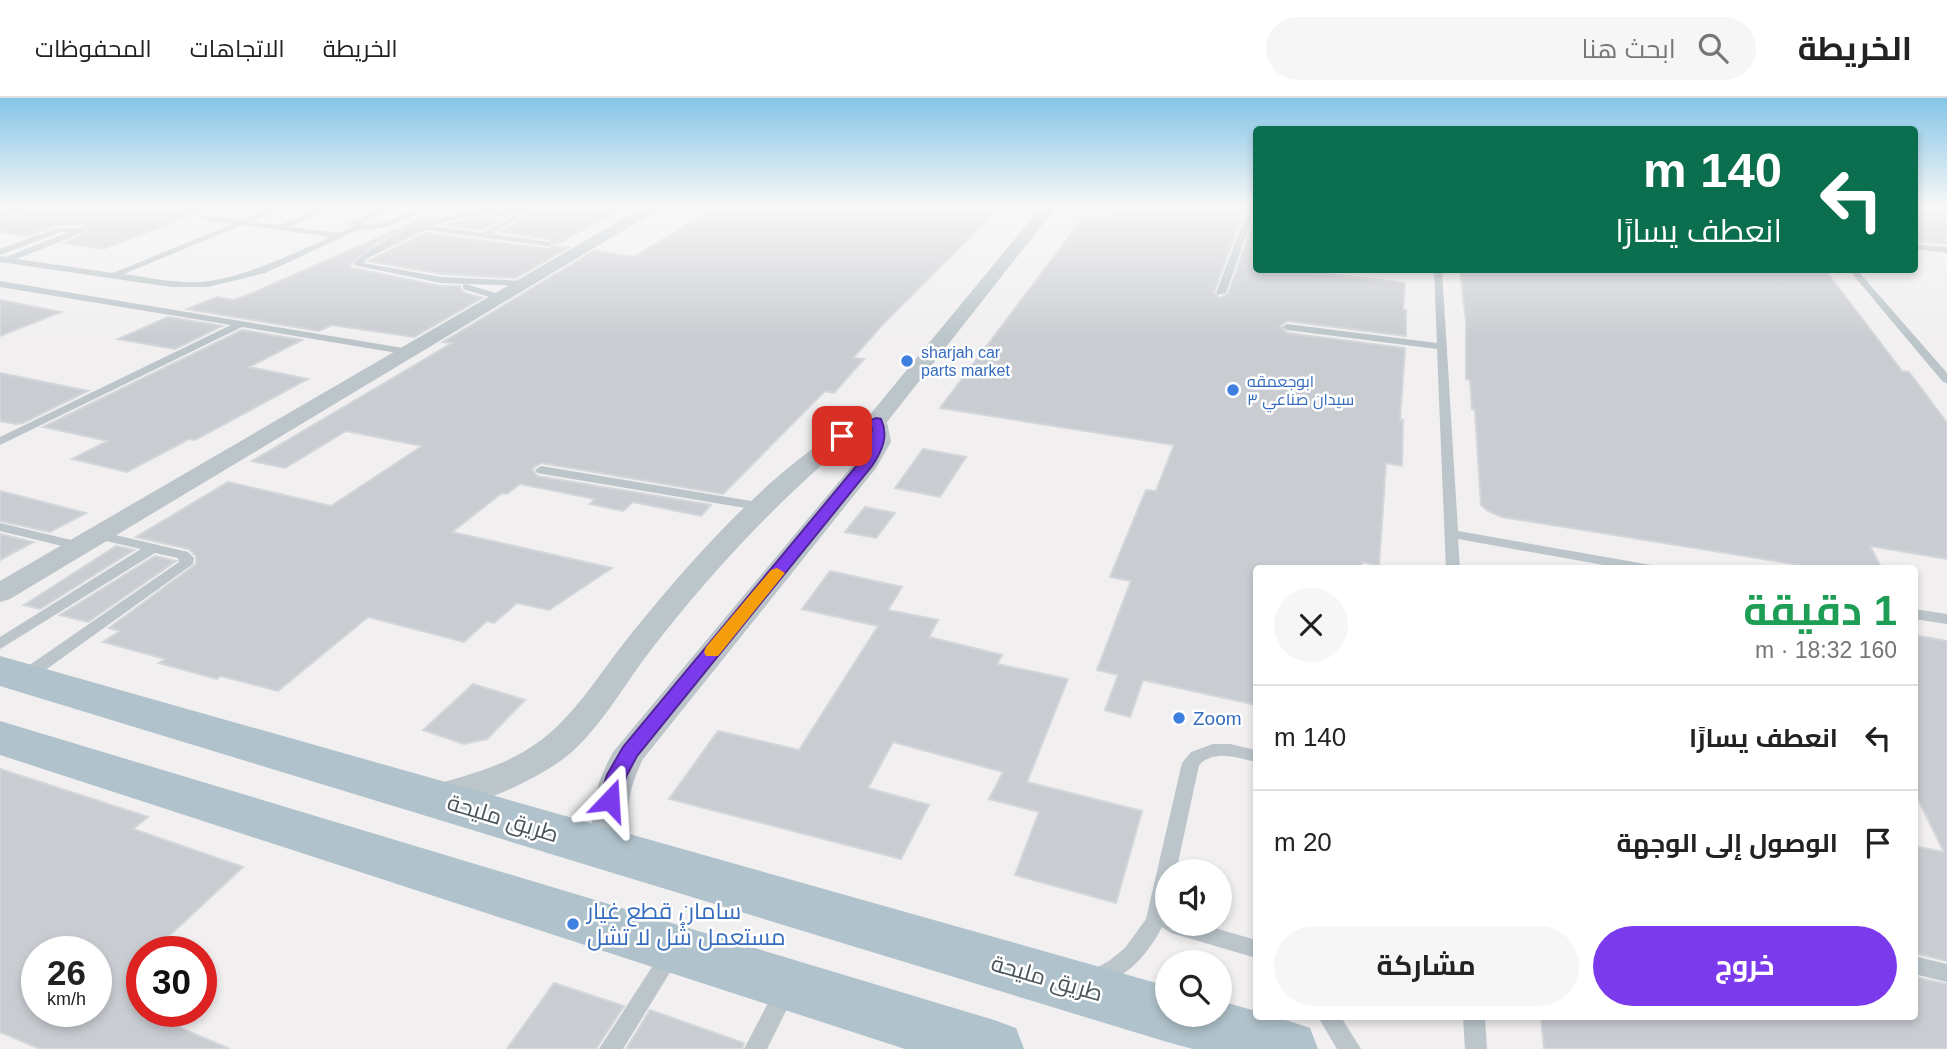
<!DOCTYPE html>
<html lang="ar">
<head>
<meta charset="utf-8">
<style>
	body { margin:0; font-family:Arial,Cairo,sans-serif; background:#f6f6f6; color:#222; direction:rtl; height:100vh; display:flex; flex-direction:column; font-size:26px; white-space:nowrap }
	* { box-sizing:border-box; margin:0 }
	p { font-size:23px; color:#767676 }
	.icon { flex:none; width:38px; height:38px; fill:none; stroke:currentColor; stroke-width:2; stroke-linecap:round; stroke-linejoin:round }
	.map { position:relative; flex:1; overflow:hidden; direction:ltr }
	.panel { position:absolute; left:1253px; top:467px; width:665px; height:455px; display:flex; flex-direction:column; background:#fff; border-radius:7px; box-shadow:0 4px 10px #0003; direction:rtl }
	.panel>* { flex:none }
	.top-card { position:absolute; left:1253px; top:28px; width:665px; height:147px; border-radius:7px; box-shadow:0 4px 10px #0003; direction:rtl; background:#0b6e4f; color:#fff; overflow:hidden }
	.controls { position:absolute; left:1155px; top:761px; display:grid; gap:14px }
	.controls a { display:grid; place-items:center; width:77px; height:77px; border-radius:50%; background:#fff; box-shadow:0 4px 10px #0003; font-size:35px }
	.speed { position:absolute; left:21px; top:838px; display:flex; gap:14px; font-size:35px; font-weight:700; text-align:center }
	.speed>* { display:grid; place-content:center; width:91px; height:91px; border-radius:50%; background:#fff; box-shadow:0 4px 10px #0003; line-height:1 }
	.speed small { font-size:18px; font-weight:400 }
	.speed .limit { border:10px solid #d22; background:#fff; color:#111 }
	.pin { position:absolute; display:grid; place-items:center; width:60px; height:60px; color:#fff; margin:-30px; border-radius:14px; box-shadow:0 4px 10px #0006 }
	.me { position:absolute; width:77px; margin:-38px; rotate:20deg; stroke-linejoin:round; filter:drop-shadow(0 0 5px #0008) }
	.turn { display:flex; align-items:center; gap:24px; height:147px; padding:0 21px; font-size:32px }
	.turn .icon { width:91px; height:91px; stroke-width:2.5 }
	.turn b { display:block; font-size:49px; line-height:60px }
	.round { display:grid; place-items:center; flex:none; width:74px; height:74px; border-radius:37px; background:#f6f6f6 }
	.head { display:flex; align-items:center; justify-content:space-between; height:119px; padding:0 21px }
	h1 { font-size:42px; font-weight:700; line-height:52px; color:#1e9e55 }
	.primary-button { display:flex; gap:14px; margin-top:auto; padding:14px 21px }
	.primary-button a { flex:1; height:80px; border-radius:42px; background:#7c3aed; color:#fff; font-size:28px; font-weight:700; line-height:80px; text-align:center }
	.primary-button a+a { background:#f6f6f6; color:#222 }
	ul { padding:0; list-style:none }
	li { display:flex; align-items:center; gap:21px; height:105px; padding:0 21px; border-top:2px solid #e0e0e0 }
	li div { flex:1 }
	li b { display:block; font-size:26px }
	li em { font-style:normal }
	header { display:flex; align-items:center; gap:42px; box-sizing:border-box; height:98px; padding:0 35px; background:#fff; border-bottom:2px solid #e0e0e0 }
	header strong { font-size:33px }
	nav { display:flex; gap:38px; margin-inline-start:auto; font-size:24px }
	.search { width:490px; height:63px; background:#f6f6f6; display:flex; align-items:center; gap:18px; box-sizing:border-box; padding:0 24px; border-radius:38px; color:#767676; font-size:26px }
	.map>svg:first-child { display:block }
	.building { fill:#c9ccd1; stroke:#d3d6da; stroke-width:2; fill-rule:evenodd }
	.lines { fill:none; stroke-linecap:round; stroke-linejoin:round }
	.service { fill:#bbc5ca; fill-rule:evenodd }
	.minor { fill:#bbc5ca; fill-rule:evenodd }
	.primary { fill:#b0c2cb; fill-rule:evenodd }
	.route { fill:#7c3aed; stroke:#51269a; stroke-width:2 }
	.slow { fill:#f59e0b }
	.shop-dot { fill:#3f7fe0; stroke:#fff; stroke-width:2.5 }
	.labels { text-anchor:middle; stroke-width:5; stroke-linejoin:round; paint-order:stroke }
	.far-shop-label { font-size:16px; fill:#366cbe; stroke:#fff; text-anchor:start }
	.shop-label { font-size:19px; fill:#366cbe; stroke:#fff; text-anchor:start }
	.near-street-label { font-size:23px; fill:#48545a; stroke:#fff }
	.near-shop-label { font-size:23px; fill:#366cbe; stroke:#fff; text-anchor:start }
</style>
</head>
<body>
<header>
<strong>الخريطة</strong>
<div class="search"><svg class="icon" aria-label="search" viewBox="0 0 24 24"><circle cx="10" cy="10" r="6"/><path d="M15 15l6 6"/></svg>ابحث هنا</div>
<nav><a>الخريطة</a><a>الاتجاهات</a><a>المحفوظات</a></nav>
</header>
<div class="map">
<svg width="1947" height="951" viewBox="0 0 1947 951">
	<rect width="100%" height="100%" fill="#f1efef"/>
	<path class="building" d="M44,108H210V111L103,151L64,145L86,135L84,127L56,128L27,138L0,134V123Z
		M498,108H539L568,116L595,108H626L554,148L568,150L516,180L441,176L368,163L425,135L548,151L554,147L548,141L500,134L522,121L520,117L494,110Z
		M717,108H966L998,112L884,225L853,260L864,261L834,295L825,293L723,396L541,365L532,371L537,378L711,407L701,418L633,404L623,413L590,406L595,401L520,386L507,396L502,395L452,434L612,470L549,512L517,505L494,525L487,523L464,544L368,519L278,593L221,578L217,581L159,565L165,561L103,544L120,533L109,530L196,466V458L189,451L136,439L228,384L331,408L422,348L346,333L285,370L252,363L452,245L443,244L594,153L634,159Z
		M1110,108H1246L1214,194L1219,200L1228,196L1256,116V172H1293L1405,185L1403,212H1406V238L1287,223L1280,228L1287,235L1405,250L1400,322H1403L1402,368L1386,365L1379,467L1362,464L1361,471H1256V607L1143,582L1130,619L1105,612L1118,577L1097,572L1131,483L1110,479L1146,392L1156,393L1174,347L940,310L1083,120L1110,123Z
		M1914,108H1947V146L1914,143Z
		M425,119L435,120L375,146L350,167L352,170L440,188H460L462,194L482,200L414,239L332,227L319,233L187,211L217,199L234,202L255,194Z
		M476,120L502,122L482,132L445,127Z
		M1460,172H1825L1902,273L1909,274L1947,325V461L1870,448L1882,471H1825L1502,419L1488,413L1481,407L1475,312L1472,311L1470,282L1466,281V223Z
		M0,202L61,214L0,238Z
		M168,219L222,228L175,251L118,241Z
		M242,232L302,242L249,269L308,281L195,342L189,341L127,374L72,361L108,343L43,329Z
		M0,275L88,293L23,325L15,326L0,323Z
		M923,351L966,359L940,399L895,390Z
		M0,393L86,415L50,434L0,423Z
		M865,409L895,415L876,440L845,434Z
		M0,436L33,444L0,462Z
		M116,448L134,452L40,511L24,507Z
		M155,458L176,463L88,524L60,517Z
		M830,473L902,489L888,512L938,522L929,539L1002,557L997,566L1068,581L1027,684L1142,713L1116,805L1015,777L1039,714L989,701L1003,674L893,644L868,690L929,707L901,761L669,701L718,633L799,652L878,528L802,511Z
		M1914,537L1947,543V863L1914,855V748L1944,754L1914,693Z
		M473,586L525,602L487,641L464,646L423,632Z
		M0,671L148,719L133,731L243,769L152,854H142V914H174L164,923L230,951H40L0,934ZM37,854H96V914H37Z
		M1914,879L1947,886V951H1544L1541,919H1914Z
		M554,885L624,908L596,951H507Z
		M650,912L744,945L742,951H626Z"/>
	<g class="lines">
		<path class="service" d="M24,108H37L0,121V116Z
			M274,108H286L251,124L280,127L323,108H334L290,129L339,135L360,125L367,127L383,125L422,108H433L388,129L356,133L265,175L208,189H171L0,164V158L6,159L68,134H61L0,157V151L57,130H84V134L17,161L113,175L232,126L204,122L200,120L201,118L241,122ZM242,127L331,139C291,156 253,176 210,183C182,187 152,180 124,176Z
			M385,108H396L354,128L347,126Z
			M541,108H593L568,113Z
			M1249,108L1256,109L1226,195L1218,197L1216,195Z
			M476,112L496,113L519,120L492,136L548,144L552,146L548,148L425,132L368,160L363,165L441,179L525,183L530,186L528,188L441,185L353,167C374,140 443,118 476,112ZM476,117H496L508,121L483,135L433,128L458,120Z
			M1914,146L1947,149V155L1914,151Z
			M1434,172H1442L1458,433L1651,467L1658,471H1626L1458,441L1460,471H1446L1437,251L1287,232L1282,229L1287,226L1437,245Z
			M1849,172H1857L1947,275V285L1943,284Z
			M0,183L409,251L414,254L409,257L242,229L0,347V339L231,227L0,189Z
			M466,186L505,198L507,200L502,203L463,191V187Z
			M541,368L763,405L769,409L763,413L537,375L535,372Z
			M0,425L84,445L86,448L79,452L0,433Z
			M98,433L188,454L194,460L193,466L30,583H18L16,579L18,575L179,464L178,460L155,455L0,551V539L141,451L93,440L91,437L93,434Z
			M1914,511L1947,516V526L1914,521Z
			M1213,646H1230L1256,652V664C1237,660 1215,651 1199,667L1176,774H1167V826H1201L1256,842V860L1171,835L1162,829C1147,858 1128,878 1097,889L1090,887L1087,880L1090,873L1109,863L1125,850L1146,821L1182,665L1191,654Z
			M670,849L677,852L680,858L623,951H599L663,852Z
			M1914,858L1947,866V884L1914,876Z
			M785,883L792,886L796,893L767,951H744L778,886Z
			M1318,919H1341L1361,951H1337Z
			M1463,919H1485L1487,951H1465Z"/>
		<path class="minor" d="M645,108H664L10,501L0,504V483Z
			M1042,108H1057L887,324L891,344L876,370L643,661C635,678 628,696 628,715C628,733 636,749 628,765L615,769L602,765C583,727 594,689 613,654L857,362L867,344L866,336C833,354 807,380 780,406C733,452 690,501 650,553C625,586 604,624 573,653C546,678 458,721 423,710L418,700L423,690C463,678 502,670 537,645C573,620 597,579 624,545C680,474 785,352 868,319Z"/>
		<path class="primary" d="M0,558L1167,888V917H1220V903L1256,913V919H1277L1310,930L1318,951H1193L1167,944L0,588Z
			M0,623L994,922L1016,930L1024,951H905L0,657Z"/>
	</g>
	<linearGradient id="sky" x2="0" y2="1"><stop stop-color="#85c5e7"/><stop offset="0.45" stop-color="#f9f8f8"/><stop offset="1" stop-color="#f9f8f8" stop-opacity="0"/></linearGradient>
	<rect width="1947" height="242" fill="url(#sky)"/>
	<path class="route" d="M876,320L881,321C889,338 882,353 872,368L637,658L627,677L617,707L610,710L602,707L599,702L607,677L623,649L868,354L872,331L842,342L837,341V335Z"/>
	<path class="slow" d="M777,470L785,475L718,558H706L704,554L706,549L771,472Z"/>
	<g class="shop-dot">
		<circle cx="907" cy="263" r="7"/>
		<circle cx="1233" cy="292" r="7"/>
		<circle cx="1179" cy="620" r="7"/>
		<circle cx="573" cy="826" r="7"/>
	</g>
	<g class="labels">
		<g class="far-shop-label">
			<text x="921" y="260">sharjah car<tspan x="921" dy="18">parts market</tspan></text>
			<text x="1247" y="289">ابوجعمقه<tspan x="1247" dy="18">سيدان صناعي ٣</tspan></text>
		</g>
		<g class="shop-label">
			<text x="1193" y="627">Zoom</text>
		</g>
		<g class="near-street-label">
			<text transform="translate(503 720) rotate(17)" y="8">طريق مليحة</text>
			<text transform="translate(1047 880) rotate(16)" y="8">طريق مليحة</text>
		</g>
		<g class="near-shop-label">
			<text x="587" y="821">سامان قطع غيار<tspan x="587" dy="26">مستعمل شُل لا تشل</tspan></text>
		</g>
	</g>
</svg>
<div class="controls">
<a><svg class="icon" aria-label="sound" viewBox="0 0 24 24"><path d="M4 9h4l5-4v14l-5-4H4zM17 9q2 3 0 6"/></svg></a>
<a><svg class="icon" aria-label="search" viewBox="0 0 24 24"><circle cx="10" cy="10" r="6"/><path d="M15 15l6 6"/></svg></a>
</div>
<div class="speed"><div>26<small>km/h</small></div><div class="limit">30</div></div>
<div class="pin" style="left:842px;top:338px;background:#d93025"><svg class="icon" aria-label="arrive" viewBox="0 0 24 24"><path d="M6 21V4h12l-3 4 3 4H6"/></svg></div>
<svg class="me" style="left:610px;top:702px" viewBox="-20 -20 40 40"><path d="M0-17L14 15 0 8-14 15z" fill="#7c3aed" stroke="#fff" stroke-width="4"/></svg>
<div class="top-card">
<div class="turn"><svg class="icon" aria-label="left" viewBox="0 0 24 24"><path d="M17 20v-9H6M10 6l-5 5 5 5"/></svg><div><b>140 m</b>انعطف يسارًا</div></div>
</div>
<section class="panel">
<div class="head"><div><h1>1 دقيقة</h1><p>160 m · 18:32</p></div><a class="round"><svg class="icon" aria-label="close" viewBox="0 0 24 24"><path d="M6 6l12 12M18 6L6 18"/></svg></a></div>
<ul>
<li><svg class="icon" aria-label="left" viewBox="0 0 24 24"><path d="M17 20v-9H6M10 6l-5 5 5 5"/></svg><div><b>انعطف يسارًا</b></div><em>140 m</em></li>
<li><svg class="icon" aria-label="arrive" viewBox="0 0 24 24"><path d="M6 21V4h12l-3 4 3 4H6"/></svg><div><b>الوصول إلى الوجهة</b></div><em>20 m</em></li>
</ul>
<div class="primary-button"><a>خروج</a><a>مشاركة</a></div>
</section>
</div>
</body>
</html>
